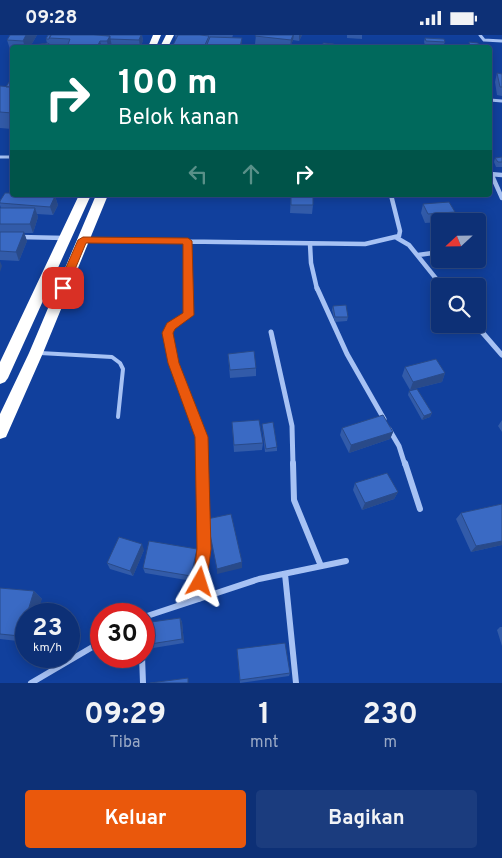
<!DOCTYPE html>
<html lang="id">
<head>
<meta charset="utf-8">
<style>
	body { margin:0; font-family:Overpass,sans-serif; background:#1b3c7e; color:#f1f3f6; height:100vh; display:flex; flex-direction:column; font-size:19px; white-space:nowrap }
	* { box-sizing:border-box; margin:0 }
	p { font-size:16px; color:#9aa9c5 }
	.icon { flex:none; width:28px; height:28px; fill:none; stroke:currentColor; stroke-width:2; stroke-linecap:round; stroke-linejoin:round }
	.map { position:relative; height:648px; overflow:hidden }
	.panel { display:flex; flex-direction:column; background:#0d3076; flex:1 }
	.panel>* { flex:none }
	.top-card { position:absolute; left:10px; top:10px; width:482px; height:152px; border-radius:5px; box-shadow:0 2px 12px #0003,0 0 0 1px #2d4b88; background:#00695c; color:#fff; overflow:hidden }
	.needle { width:32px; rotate:248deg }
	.tools { position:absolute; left:431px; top:178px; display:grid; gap:10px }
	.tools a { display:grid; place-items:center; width:55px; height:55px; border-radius:5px; background:#0d3076; box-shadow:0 2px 12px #0003,0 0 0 1px #2d4b88; font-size:25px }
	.speed { position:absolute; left:15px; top:568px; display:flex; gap:10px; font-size:25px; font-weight:700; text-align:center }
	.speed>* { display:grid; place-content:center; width:65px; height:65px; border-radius:50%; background:#0d3076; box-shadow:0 2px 12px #0003,0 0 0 1px #2d4b88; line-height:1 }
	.speed small { font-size:12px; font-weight:400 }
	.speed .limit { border:8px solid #d22; background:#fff; color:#111 }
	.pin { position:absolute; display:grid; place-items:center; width:42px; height:42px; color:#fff; margin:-21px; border-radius:10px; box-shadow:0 2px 8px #0006 }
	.me { position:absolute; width:55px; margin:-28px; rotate:6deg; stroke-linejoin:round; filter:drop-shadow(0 0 4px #0008) }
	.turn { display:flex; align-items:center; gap:18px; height:105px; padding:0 25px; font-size:22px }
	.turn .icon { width:65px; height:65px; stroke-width:2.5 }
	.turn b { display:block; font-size:35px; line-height:42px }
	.lanes { display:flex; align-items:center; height:48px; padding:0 25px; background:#0003; justify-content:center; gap:25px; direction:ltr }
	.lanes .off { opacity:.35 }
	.eta { display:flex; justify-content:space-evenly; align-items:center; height:85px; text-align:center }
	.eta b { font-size:30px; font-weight:700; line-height:35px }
	.action { display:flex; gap:10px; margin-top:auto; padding:10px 25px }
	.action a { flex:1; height:58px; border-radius:5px; background:#ea580c; color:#fff; font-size:20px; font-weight:700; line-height:58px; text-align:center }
	.action a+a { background:#1b3c7e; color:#f1f3f6 }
	.status { display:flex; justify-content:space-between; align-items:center; height:35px; padding:0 25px; background:#0d3076; direction:ltr }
	.status svg { height:14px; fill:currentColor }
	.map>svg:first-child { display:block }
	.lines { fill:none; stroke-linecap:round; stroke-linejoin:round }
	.lane-far1 { stroke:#a7c2f4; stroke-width:3 }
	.lane { stroke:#a7c2f4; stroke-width:4 }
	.street-far3 { stroke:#a7c2f4; stroke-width:3 }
	.street-far2 { stroke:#a7c2f4; stroke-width:4.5 }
	.street-far1 { stroke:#a7c2f4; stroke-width:5 }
	.street { stroke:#a7c2f4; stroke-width:6 }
	.highway { fill:#fff; fill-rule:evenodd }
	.wall { fill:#325ba9 }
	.shaded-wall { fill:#294a89 }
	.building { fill:#3a6ac4; stroke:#294a89 }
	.route { fill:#ea580c; stroke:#983908 }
</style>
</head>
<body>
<div class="status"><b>09:28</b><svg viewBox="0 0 49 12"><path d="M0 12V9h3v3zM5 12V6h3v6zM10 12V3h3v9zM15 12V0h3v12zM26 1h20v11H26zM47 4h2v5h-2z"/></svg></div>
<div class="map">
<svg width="502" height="648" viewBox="0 0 502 648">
	<rect width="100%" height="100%" fill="#11409d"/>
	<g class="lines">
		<path class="lane-far1" d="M0,122H12
			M57,160L83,161"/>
		<path class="lane" d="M40,318L112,322L120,328L123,334L118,382"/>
		<path class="street-far3" d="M480,0L484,5L502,6
			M490,65L502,66"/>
		<path class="street-far2" d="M490,136L502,163
			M490,139L502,140
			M19,202L65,203
			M397,203L409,210L442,251
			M83,205L365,209L399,201L400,196L391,160
			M188,206L189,254
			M310,209L311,228L317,254
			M418,220L440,217"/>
		<path class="street-far1" d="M189,253V280L171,291L168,298L174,328L201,402L202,430
			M317,253L347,319L384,384
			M475,289L502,320
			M271,297L292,391L293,430
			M389,394L399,411L405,430"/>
		<path class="street" d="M293,428L294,465L321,531
			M405,428L420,474
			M285,539L296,648
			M199,564L204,514L202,428
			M144,582L259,544L346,526
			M142,621L143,648
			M31,648L101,607"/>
		<path class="highway" d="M153,0H161L156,12H148Z
			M166,0H174L168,12H160Z
			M79,160H91L8,343L5,347L0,349V327Z
			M96,160H108L43,318L6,402L0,404V379L29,318Z"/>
	</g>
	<path class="wall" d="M37,0L30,12H12V17H11L7,5Z
		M48,0H142L143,6L140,12H51L50,9L47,8L46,4Z
		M175,0H233L232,3H242V12H172L176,5Z
		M256,0H302L299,6L293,5L290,12L255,9Z
		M347,0H362V4L347,3Z
		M425,3L445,7L443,11L425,10L424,7Z
		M323,8L334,9V12H323Z
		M497,38L502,39V61L497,60L495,47Z
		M12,42V94L0,93V51L6,52Z
		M502,122V132H496L494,127L495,123Z
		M291,160L313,170L312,179L290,178Z
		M55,161L58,170L53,180L37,179L38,182L33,198H24L27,206L19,226L0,225V173H1L0,170V166Z
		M423,169L455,177L452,186H440V187L425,188L421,178Z
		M333,271L348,282L347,286L335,287L332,275Z
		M228,319L256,333V341L230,343Z
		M405,332L445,338L442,347L410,355L402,341Z
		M409,356L432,378L430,382L422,385L408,360Z
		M502,385V397L498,391Z
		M232,387L263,408L262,415L234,417Z
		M262,389L277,412V416L265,417Z
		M342,393L393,397L390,404L349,418L340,400Z
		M355,448L398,457L394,464L362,475L353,455Z
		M502,469V510L471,517L456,484L461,478Z
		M144,515L133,541L110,534L107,528Z
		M198,520L192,546L145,538L143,533Z
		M0,553L34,556L42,564L26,579V607L0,604Z
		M180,583L182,587L184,608L147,614L144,610Z
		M500,592H502V611L497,595Z
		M237,614L290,638L289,641L240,648Z"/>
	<path class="shaded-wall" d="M26,0H37L30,12H25L23,6Z
		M141,0H142L143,6L140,12L139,5Z
		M293,0H294L293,5L290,12L291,5Z
		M299,0H302L299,6Z
		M110,1L112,12H108L107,6Z
		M242,3V12H240Z
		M100,6L102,12H97Z
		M55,161L58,170L53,180L50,172Z
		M35,173L38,182L33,198L30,189Z
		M24,197L27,206L19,226L16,217Z
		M0,226L2,231L0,237Z
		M445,338L442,347L410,355L413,347Z
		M432,378L430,382L422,385L424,381Z
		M393,397L390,404L349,418L351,410Z
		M398,457L394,464L362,475L365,468Z
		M502,506V510L471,517L476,511Z
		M142,509L144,515L133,541L130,536Z
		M197,514L198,520L192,546L191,541Z
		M242,527V533L217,539V534Z
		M34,556L42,564L37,579H27Z
		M26,582V605L20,601Z
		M180,583L182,587L184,608L182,604Z"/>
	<path class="building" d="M10,0H26L23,6L7,5Z
		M48,0H51L49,4H46Z
		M51,0H94L110,1L107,6H100L97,12H67L70,4L49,3Z
		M102,0H141L139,5L110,4V1Z
		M178,0H200L209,1L204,12H172Z
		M256,0H293L291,5L255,1Z
		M210,2L242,3L240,12H206Z
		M425,3L444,4L445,7L426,6Z
		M469,7L478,8L480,12H470Z
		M48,8L50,12H34L33,10Z
		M323,8L334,9V11H323Z
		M497,38L502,39V52H500Z
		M12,42V52H6Z
		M0,51L12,52V78L0,77Z
		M502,122V127H498L495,123Z
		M5,158H12V160H36L55,161L50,172L0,168V166Z
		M291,160H313V170H291Z
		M449,167L455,177L428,179L423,169Z
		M0,173H35L30,189H0Z
		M0,197H24L16,217L0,216Z
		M346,270L348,282H335L333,271Z
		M254,316L256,333L230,335L228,319Z
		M436,324L445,338L413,347L405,332Z
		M417,354L432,378L424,381L409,356Z
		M383,380L393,397L351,410L342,393Z
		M259,385L263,408L234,410L232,387Z
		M273,387L277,412L266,414L262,389Z
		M387,438L398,457L365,468L355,448Z
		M502,469V506L476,511L461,478Z
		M231,479L242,527L217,534L207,484Z
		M119,502L142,509L130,536L107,528Z
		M149,506L197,514L191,541L143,533Z
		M0,553L34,556L27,579H26V582L20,601L0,599Z
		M180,583L182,604L144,610V588Z
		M285,608L290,638L240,645L237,614Z
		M188,643V648H150Z"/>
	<path class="route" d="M83,202L188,203L192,206L194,280L175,294L173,298L179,328L208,402L211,514L206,552L200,554L195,552L193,547L197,514L195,402L168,328L162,298L167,288L183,278V209L86,208L66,256H59L57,253L78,205Z"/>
</svg>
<div class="tools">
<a><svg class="needle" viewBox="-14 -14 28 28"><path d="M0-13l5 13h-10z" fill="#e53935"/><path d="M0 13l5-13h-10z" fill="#9aa9c5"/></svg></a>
<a><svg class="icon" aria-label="search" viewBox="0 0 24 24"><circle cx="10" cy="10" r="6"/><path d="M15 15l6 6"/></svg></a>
</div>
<div class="speed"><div>23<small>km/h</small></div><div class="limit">30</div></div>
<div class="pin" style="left:63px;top:253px;background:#d93025"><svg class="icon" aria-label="arrive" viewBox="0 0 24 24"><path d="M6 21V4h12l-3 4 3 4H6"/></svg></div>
<svg class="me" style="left:200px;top:547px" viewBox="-20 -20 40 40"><path d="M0-17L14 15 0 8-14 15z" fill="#ea580c" stroke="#fff" stroke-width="4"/></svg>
<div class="top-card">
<div class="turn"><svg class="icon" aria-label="right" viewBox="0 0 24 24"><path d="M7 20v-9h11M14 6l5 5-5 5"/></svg><div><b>100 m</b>Belok kanan</div></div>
<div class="lanes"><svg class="icon off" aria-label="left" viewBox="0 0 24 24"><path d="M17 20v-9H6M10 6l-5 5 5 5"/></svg><svg class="icon off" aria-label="ahead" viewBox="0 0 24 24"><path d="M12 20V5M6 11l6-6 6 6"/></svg><svg class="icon" aria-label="right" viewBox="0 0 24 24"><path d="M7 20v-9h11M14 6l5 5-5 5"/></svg></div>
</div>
</div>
<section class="panel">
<div class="eta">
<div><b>09:29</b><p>Tiba</p></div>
<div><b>1</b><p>mnt</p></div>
<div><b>230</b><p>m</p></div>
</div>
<div class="action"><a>Keluar</a><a>Bagikan</a></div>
</section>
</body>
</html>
